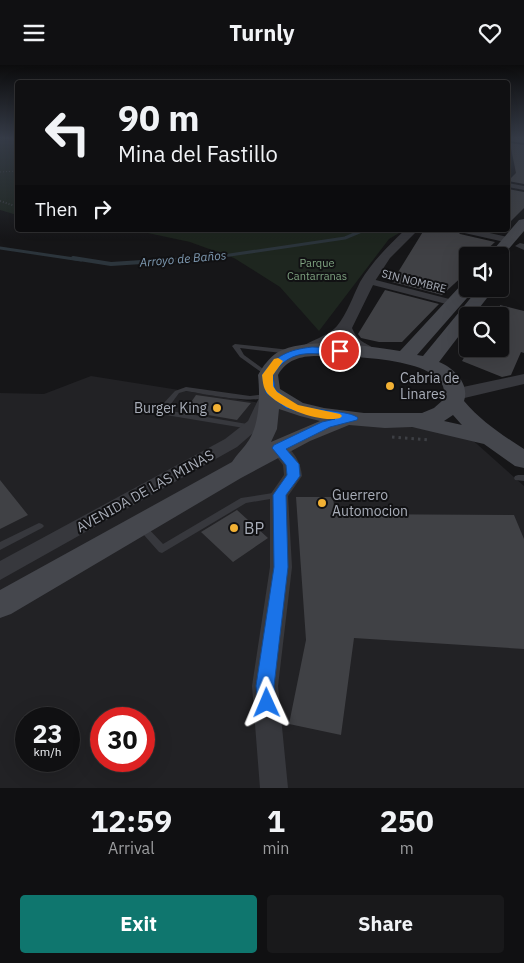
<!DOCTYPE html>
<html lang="en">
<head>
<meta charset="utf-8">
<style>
	body { margin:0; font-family:"IBM Plex Sans",sans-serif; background:#19191b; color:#f1f3f6; height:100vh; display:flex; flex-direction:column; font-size:19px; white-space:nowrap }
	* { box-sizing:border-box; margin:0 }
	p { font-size:16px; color:#9c9d9f }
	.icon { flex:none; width:28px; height:28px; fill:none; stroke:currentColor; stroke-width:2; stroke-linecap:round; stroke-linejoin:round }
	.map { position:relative; height:723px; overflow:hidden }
	.side { display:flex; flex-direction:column; background:#101012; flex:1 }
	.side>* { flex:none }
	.hud { position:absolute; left:15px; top:15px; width:495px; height:152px; border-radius:5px; box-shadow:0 5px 20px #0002,0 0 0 1px #303032; background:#101012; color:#f1f3f6; overflow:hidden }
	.controls { position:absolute; left:459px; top:182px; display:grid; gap:10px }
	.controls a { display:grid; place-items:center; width:50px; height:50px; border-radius:5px; background:#101012; box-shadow:0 5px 20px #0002,0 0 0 1px #303032; font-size:25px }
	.speed { position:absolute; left:15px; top:642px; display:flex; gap:10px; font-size:25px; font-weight:700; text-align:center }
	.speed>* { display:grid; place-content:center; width:65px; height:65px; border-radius:50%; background:#101012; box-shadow:0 5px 20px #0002,0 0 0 1px #303032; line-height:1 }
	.speed small { font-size:12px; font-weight:400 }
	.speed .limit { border:8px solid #d22; background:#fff; color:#111 }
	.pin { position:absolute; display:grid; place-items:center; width:42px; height:42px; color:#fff; margin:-21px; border:2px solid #fff; border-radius:50%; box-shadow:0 1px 5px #0007 }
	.me { position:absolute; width:55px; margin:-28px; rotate:359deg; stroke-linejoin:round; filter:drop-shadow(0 0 4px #0008) }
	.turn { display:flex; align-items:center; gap:18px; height:105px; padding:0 20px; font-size:22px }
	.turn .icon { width:65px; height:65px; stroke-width:2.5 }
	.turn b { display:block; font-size:35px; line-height:42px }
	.then { display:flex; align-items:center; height:48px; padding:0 20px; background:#0003; gap:10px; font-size:19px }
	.eta { display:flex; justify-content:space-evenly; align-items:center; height:85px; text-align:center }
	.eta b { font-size:30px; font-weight:700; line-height:35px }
	.action { display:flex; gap:10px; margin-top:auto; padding:10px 20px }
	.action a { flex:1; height:58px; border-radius:5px; background:#0f766e; color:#fff; font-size:20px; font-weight:700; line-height:58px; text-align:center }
	.action a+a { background:#19191b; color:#f1f3f6 }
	header { display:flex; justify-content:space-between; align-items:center; height:65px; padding:0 20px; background:#101012; font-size:22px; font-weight:700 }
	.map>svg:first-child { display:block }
	.built { fill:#222225; fill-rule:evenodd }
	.green { fill:#1e261f }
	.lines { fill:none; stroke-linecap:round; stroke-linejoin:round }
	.stream-far1 { stroke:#2c353c; stroke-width:3 }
	.stream { stroke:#2c353c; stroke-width:4 }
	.building { fill:#404145 }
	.path-far2 { stroke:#3d3f44; stroke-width:1; stroke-dasharray:1 2; stroke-linecap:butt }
	.path-far1 { stroke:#3d3f44; stroke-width:2; stroke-dasharray:1 2; stroke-linecap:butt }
	.path { stroke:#3d3f44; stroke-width:3; stroke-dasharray:2.5 4; stroke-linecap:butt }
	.service { fill:#37383d; fill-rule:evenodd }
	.pedestrian { fill:#37383d; fill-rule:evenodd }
	.minor { fill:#37383d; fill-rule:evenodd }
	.tertiary { fill:#37383d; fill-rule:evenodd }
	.secondary { fill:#45474d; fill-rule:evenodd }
	.route { fill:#1a73e8; stroke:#114b97 }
	.slow { fill:#f59e0b }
	.poi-dot { fill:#f2b134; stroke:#111113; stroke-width:2 }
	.labels { text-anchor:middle; stroke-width:4; stroke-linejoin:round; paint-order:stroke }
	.far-park-label { font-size:11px; fill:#7fa381; stroke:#111113 }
	.far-street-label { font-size:11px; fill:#a8adb8; stroke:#111113 }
	.far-water-label { font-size:12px; font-style:italic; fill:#7f9bb3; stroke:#111113 }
	.poi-label { font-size:14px; fill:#a8adb8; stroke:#111113; text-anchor:start }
	.street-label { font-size:14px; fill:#a8adb8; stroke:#111113 }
	.near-poi-label { font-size:16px; fill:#a8adb8; stroke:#111113; text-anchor:start }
</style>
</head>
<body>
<header><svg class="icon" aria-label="menu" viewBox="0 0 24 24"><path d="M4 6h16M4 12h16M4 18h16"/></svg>Turnly<svg class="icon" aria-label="heart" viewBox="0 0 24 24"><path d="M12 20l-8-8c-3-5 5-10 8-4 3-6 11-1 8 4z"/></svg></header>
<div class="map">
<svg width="524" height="723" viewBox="0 0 524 723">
	<rect width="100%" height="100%" fill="#161618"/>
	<path class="built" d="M91,311L468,371L524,421V723H0V328L44,329ZM26,654H69V696H26ZM101,654H144V696H101Z"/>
	<path class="green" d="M0,75H17V150L0,145Z
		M118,165H404L389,174L319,266L280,222L234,193L190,177L143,167Z"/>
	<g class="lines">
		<path class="stream-far1" d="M0,183L81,195
			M196,195L345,173L364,165"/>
		<path class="stream" d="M73,193L111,199L204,193"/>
	</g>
	<path class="building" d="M510,78L524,80V119L508,116L516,108Z
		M508,124L524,127V143L508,159Z
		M424,165H456L460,169L495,177L480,191H468V204L464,207L466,208L442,230L392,217Z
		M385,225L439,239L402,277H379L361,273L358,269Z
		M500,240L524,246V288L521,287L511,310L502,312L462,296L469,284H500Z
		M196,330L217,333L251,338L237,355L185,346Z
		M0,415L28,450L0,464Z
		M296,432H333L335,449L514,450L524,474V584L354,573L341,670L289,659L306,575Z
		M237,445L268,473L233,497L201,467Z"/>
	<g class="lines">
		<path class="path-far2" d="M0,107L18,106"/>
		<path class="path-far1" d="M0,136L18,142"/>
		<path class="path" d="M392,372L430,375"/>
		<path class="service" d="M235,279L290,285L293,287L290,289L240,283L244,290L270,309L271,310L270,311L268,312L240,292L232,281Z
			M186,322L250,331L266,329L270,331C255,340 205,329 186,326L179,328L168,343L171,346L253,360L254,362L253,364H250L166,350L160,343L161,341L175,326Z
			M518,410H524V416L515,415L514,413L515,411Z
			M279,427L282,428L283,430L282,432L246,438L162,488L159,487L136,461L138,459L141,458L144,459L163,479L241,433Z
			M39,458L42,459L44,461L42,463L0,485V477Z"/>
		<path class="pedestrian" d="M508,118L524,121V125L508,122Z
			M368,213L457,236L459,238L454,241L365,218V214Z"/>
		<path class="minor" d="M3,73H18V76Z
			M508,73L524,74V78L508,76Z
			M458,165H476L512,173L514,175L509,178L460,167Z
			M520,178L524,179V185L515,181Z
			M264,331L269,333L272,336L261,361L237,382L0,515V496L225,374L248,356L259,333Z
			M278,378C292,381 301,397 302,411L288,431L292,502L278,621L288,723H260L252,621L270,502V430L284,410L283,400L270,383L272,379Z"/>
		<path class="tertiary" d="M405,165H418L390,193L375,216L352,263C360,282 368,275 377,288L375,292C363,294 346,285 341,274C331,283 314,292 301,289L299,285C304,277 326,273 337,261C347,249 353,231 360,217C372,197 388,181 405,165Z
			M524,309V319L456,335L449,333L447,329L449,325Z"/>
		<path class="secondary" d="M524,154V166L500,194V191H488L519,155Z
			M468,217V224H475L474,225L417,290L423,291L478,224H494L473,251H468V259L439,297C454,303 470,319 464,336C481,356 502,370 524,384V403L515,401L484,379L412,362L385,363L349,360L310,376L241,413L11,549L0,553V525L232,397C237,389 244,383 249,375C260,357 260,330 258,310C263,301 269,293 278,287C310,271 366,281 400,286L462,219ZM317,291C342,291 458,291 443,335L434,343L422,348H364L324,343L303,338L280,324L278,310C286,295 300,291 317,291ZM279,344L300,351L320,356L271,377L277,364ZM453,350L461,359L462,360L444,356Z"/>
	</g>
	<linearGradient id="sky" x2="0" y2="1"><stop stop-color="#0c0c0d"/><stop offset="0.42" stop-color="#363c48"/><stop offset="1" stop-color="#363c48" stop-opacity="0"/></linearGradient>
	<rect width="524" height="174" fill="url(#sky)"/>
	<path class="route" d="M312,282L340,283L345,286C330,298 296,273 273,310L275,324C281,329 287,335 294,339C309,346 351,345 358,353L357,355L330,362L286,384L299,399L300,411L286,430L288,502L274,621L276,638L273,644L267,647L260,644L258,638L256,621L274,502L273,430L287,410L286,400L272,383L274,380L322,357L335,354L314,351L286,343L266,328L262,310C276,290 288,285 312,282Z"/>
	<path class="slow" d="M278,293L283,296L273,310V321L277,327L298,340L340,349L342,351L340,353C321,358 284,344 270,331C263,325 263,318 262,310L274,294Z"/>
	<g class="poi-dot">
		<circle cx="390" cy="321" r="5"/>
		<circle cx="217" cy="343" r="5"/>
		<circle cx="322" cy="438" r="5"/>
		<circle cx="234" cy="463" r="5"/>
	</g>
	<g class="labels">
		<g class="far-park-label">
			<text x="317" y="202">Parque<tspan x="317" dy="13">Cantarranas</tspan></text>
		</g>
		<g class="far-street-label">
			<text transform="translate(414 216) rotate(14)" y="4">SIN NOMBRE</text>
		</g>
		<g class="far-water-label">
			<text transform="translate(183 194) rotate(-5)" y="4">Arroyo de Baños</text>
		</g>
		<g class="poi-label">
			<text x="400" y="318">Cabria de<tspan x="400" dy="16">Linares</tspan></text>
			<text x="207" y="348" text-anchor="end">Burger King</text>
			<text x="332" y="435">Guerrero<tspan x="332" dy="16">Automocion</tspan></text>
		</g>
		<g class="street-label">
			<text transform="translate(145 426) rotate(-29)" y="5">AVENIDA DE LAS MINAS</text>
		</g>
		<g class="near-poi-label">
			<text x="244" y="469">BP</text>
		</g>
	</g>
</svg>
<div class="controls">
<a><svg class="icon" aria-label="sound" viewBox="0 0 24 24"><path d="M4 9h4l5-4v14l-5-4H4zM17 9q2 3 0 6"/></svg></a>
<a><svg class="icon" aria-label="search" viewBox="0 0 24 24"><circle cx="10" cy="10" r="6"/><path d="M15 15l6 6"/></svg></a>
</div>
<div class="speed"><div>23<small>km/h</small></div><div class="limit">30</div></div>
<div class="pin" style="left:340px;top:286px;background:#d93025"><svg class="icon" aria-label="arrive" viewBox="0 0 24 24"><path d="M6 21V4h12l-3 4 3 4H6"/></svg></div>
<svg class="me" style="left:267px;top:638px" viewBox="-20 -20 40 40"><path d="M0-17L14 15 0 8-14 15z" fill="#1a73e8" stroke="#fff" stroke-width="4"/></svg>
<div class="hud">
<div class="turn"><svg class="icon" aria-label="left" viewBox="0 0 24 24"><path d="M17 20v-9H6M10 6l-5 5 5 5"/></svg><div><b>90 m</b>Mina del Fastillo</div></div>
<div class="then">Then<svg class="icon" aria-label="right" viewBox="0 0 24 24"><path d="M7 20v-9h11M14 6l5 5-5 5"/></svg></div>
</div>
</div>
<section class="side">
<div class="eta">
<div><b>12:59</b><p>Arrival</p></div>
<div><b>1</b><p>min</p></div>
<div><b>250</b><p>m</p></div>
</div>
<div class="action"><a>Exit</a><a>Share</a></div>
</section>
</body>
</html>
